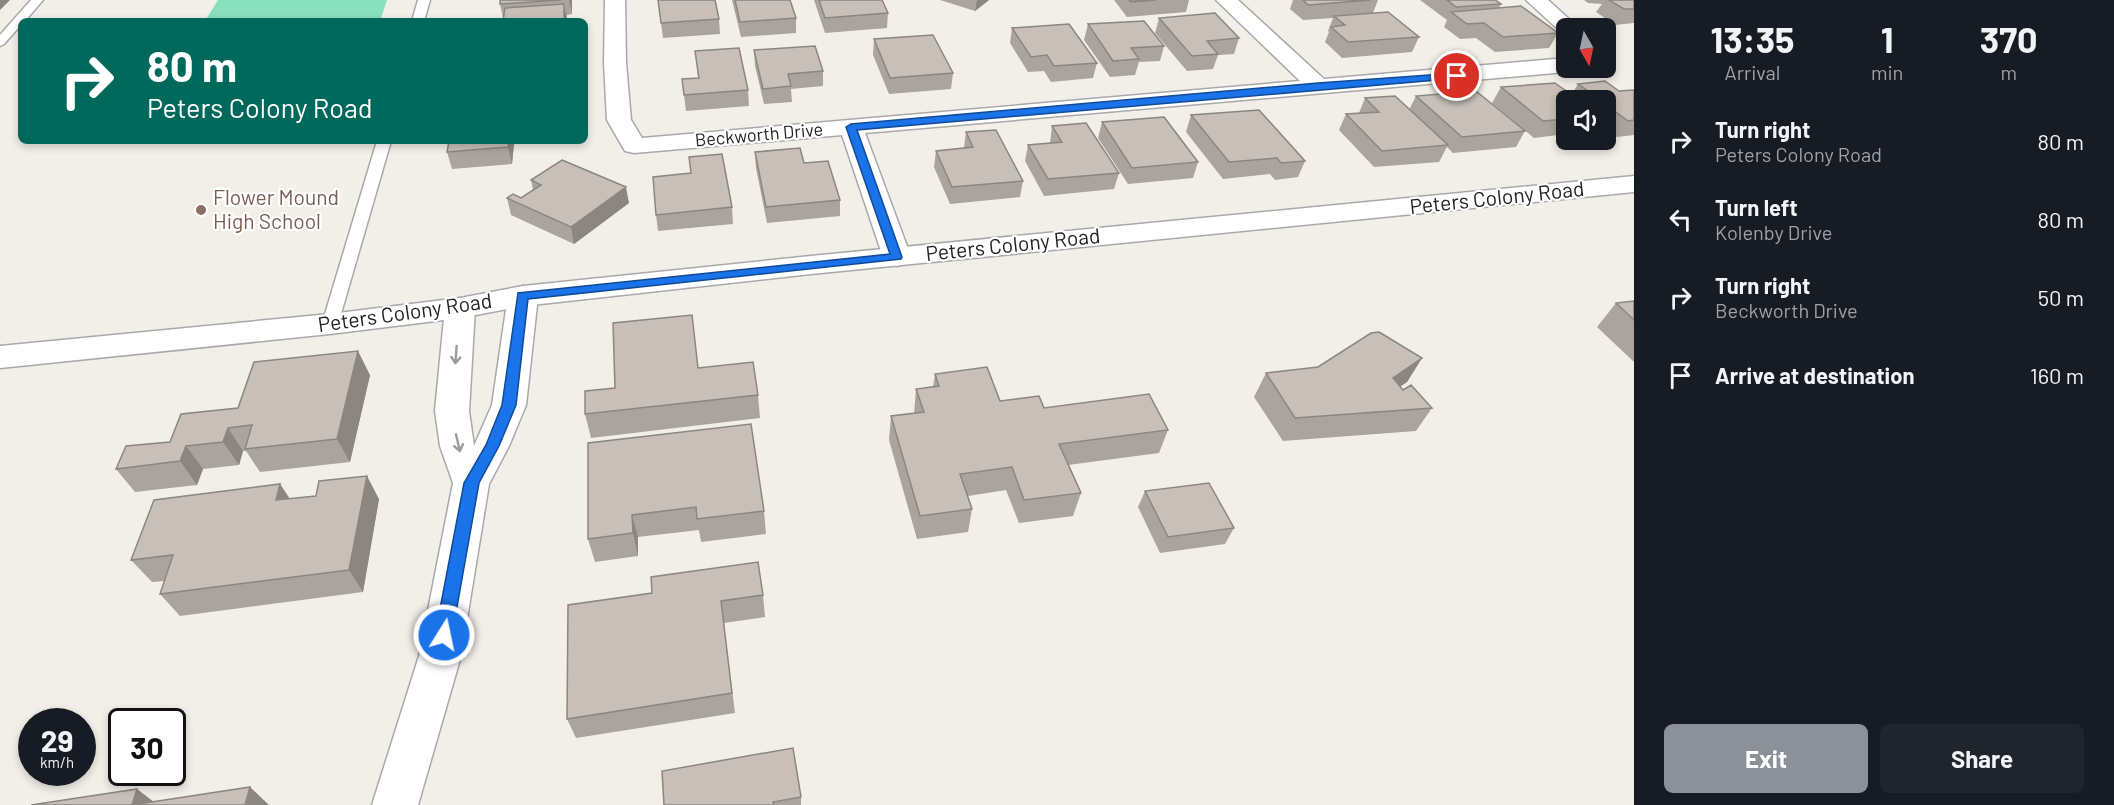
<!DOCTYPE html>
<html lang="en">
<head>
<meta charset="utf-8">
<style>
	body { margin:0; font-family:Barlow,sans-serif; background:#20242c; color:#f1f3f6; height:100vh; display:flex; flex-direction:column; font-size:22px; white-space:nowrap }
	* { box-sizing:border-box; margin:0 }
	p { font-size:20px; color:#9ea1a6 }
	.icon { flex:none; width:33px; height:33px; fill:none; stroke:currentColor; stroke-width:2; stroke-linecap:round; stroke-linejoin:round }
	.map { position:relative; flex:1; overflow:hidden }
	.details { display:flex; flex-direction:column; background:#171b24; width:480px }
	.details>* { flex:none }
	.hud { position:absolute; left:18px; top:18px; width:570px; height:126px; border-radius:9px; box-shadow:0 3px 9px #0003; background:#00695c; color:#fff; overflow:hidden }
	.needle { width:39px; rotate:171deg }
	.controls { position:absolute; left:1556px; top:18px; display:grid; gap:12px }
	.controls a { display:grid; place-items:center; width:60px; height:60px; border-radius:9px; background:#171b24; box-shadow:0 3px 9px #0003; font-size:30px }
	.speed { position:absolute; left:18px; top:708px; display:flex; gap:12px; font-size:30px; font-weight:700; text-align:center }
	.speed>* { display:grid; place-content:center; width:78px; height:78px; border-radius:50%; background:#171b24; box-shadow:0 3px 9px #0003; line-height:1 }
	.speed small { font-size:15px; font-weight:400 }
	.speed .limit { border:3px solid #111; border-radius:9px; background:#fff; color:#111 }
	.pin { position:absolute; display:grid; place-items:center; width:51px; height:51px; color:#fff; margin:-26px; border:3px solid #fff; border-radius:50%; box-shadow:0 2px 6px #0007 }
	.me { position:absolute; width:66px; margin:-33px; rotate:10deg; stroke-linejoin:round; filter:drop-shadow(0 0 4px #0008) }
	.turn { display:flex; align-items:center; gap:21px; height:126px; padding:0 30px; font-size:27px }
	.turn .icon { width:78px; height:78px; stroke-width:2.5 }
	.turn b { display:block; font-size:42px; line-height:51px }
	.eta { display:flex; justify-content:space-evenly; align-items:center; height:102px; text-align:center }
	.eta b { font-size:36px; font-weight:700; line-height:42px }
	.button { display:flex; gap:12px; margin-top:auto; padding:12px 30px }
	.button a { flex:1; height:69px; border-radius:9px; background:#8c9099; color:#fff; font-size:24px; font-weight:700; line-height:69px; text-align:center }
	.button a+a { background:#20242c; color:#f1f3f6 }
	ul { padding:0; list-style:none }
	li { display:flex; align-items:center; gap:18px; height:78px; padding:0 30px }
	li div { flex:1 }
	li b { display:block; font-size:22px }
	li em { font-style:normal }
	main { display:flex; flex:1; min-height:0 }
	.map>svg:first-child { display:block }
	.pitch { fill:#88e0be }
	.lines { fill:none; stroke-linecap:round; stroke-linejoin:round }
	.service-casing { stroke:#a9a9a9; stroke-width:3 }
	.minor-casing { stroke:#a9a9a9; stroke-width:3 }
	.tertiary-casing { stroke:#a9a9a9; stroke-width:3 }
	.service { fill:#fff; fill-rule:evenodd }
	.minor { fill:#fff; fill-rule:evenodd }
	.tertiary { fill:#fff; fill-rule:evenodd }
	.wall { fill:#aba49e }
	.shaded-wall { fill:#8b8681 }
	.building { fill:#c7bfb8; stroke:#8b8681; stroke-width:1.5 }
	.oneway { stroke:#9c9c9c }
	.route { fill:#1a73e8; stroke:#114b97; stroke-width:1.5 }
	.education-dot { fill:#8d6e63; stroke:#fff; stroke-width:2 }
	.labels { text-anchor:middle; stroke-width:4.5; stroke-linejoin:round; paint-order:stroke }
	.far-street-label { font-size:18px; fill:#222; stroke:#fff }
	.education-label { font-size:21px; fill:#785e54; stroke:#fff; text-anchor:start }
	.street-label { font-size:21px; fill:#222; stroke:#fff }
</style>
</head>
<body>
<main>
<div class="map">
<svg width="1634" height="805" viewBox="0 0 1634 805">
	<rect width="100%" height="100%" fill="#f2efe9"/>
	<path class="pitch" d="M218,0H387L380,21H205Z"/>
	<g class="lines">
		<defs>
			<path id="service" d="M31,0H43L25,21H21V25L4,44L0,46V35Z
				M418,0H430L424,21H412Z
				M377,141H391L338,324L336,328H324L322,324Z"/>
			<path id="minor" d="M605,0H625L626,63L631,120L642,138L1300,81L1216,0H1238L1324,79L1566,58V68H1575L1566,72L865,133L911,257L907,263L897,266L887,263L883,257L842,135L634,153L625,151L607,120L604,63Z
				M1526,0H1548L1579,28H1566V34L1561,32Z
				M523,286L533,289L538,296L526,405L509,446L489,484L461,656L418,805H372L419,656L453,483L440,446L435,411L445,308L449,301L460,298L471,301L475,308L469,411L474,446L492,405L508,296L513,289Z"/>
			<path id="tertiary" d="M1634,176V192L811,274L523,306L460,318L330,334L0,368V346L330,314L460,298L523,286L811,256Z"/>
		</defs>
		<use href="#service" class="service-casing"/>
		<use href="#minor" class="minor-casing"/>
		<use href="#tertiary" class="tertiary-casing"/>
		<use href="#service" class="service"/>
		<use href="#minor" class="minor"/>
		<use href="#tertiary" class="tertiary"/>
	</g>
	<path class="wall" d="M500,0H572V14L567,15V21H503V18L500,4Z
		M658,0L719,19L720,34L663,38Z
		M732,0H790L796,18V33L741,37Z
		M814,0H882L888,13L887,28L825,33Z
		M940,0H989L975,11Z
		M1114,0H1189L1186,12L1127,17Z
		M1293,0H1378L1373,13L1419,37L1412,52L1342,58L1325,42L1329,32L1328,31L1333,18L1303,20L1290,9Z
		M1420,0H1495L1501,4L1499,8L1558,33L1549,48L1495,52L1476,38L1460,39L1444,27L1447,20Z
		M1584,0H1634V23L1615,25L1596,12L1602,4L1588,3Z
		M1159,18L1239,38L1234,54L1218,55L1213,69L1187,71L1155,33Z
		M1088,24L1164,46L1160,61L1139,62L1135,75L1110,77L1084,40Z
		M1012,28L1097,63L1093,78L1051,82L1044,71L1028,72L1010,43Z
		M874,39L953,73L951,89L889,94L873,55Z
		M754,50L823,71V86L791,89L792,102L764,104L755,66Z
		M695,51L748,90L749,106L686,111L682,79L698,78Z
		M1578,84L1619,91L1634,90V135L1617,137L1605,127V100H1566V134L1534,138L1492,103L1501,87L1571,95Z
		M1416,96L1525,131L1516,147L1453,153L1447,147L1439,162L1374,167L1339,130L1346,114L1359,113L1365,98L1409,110Z
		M1191,115L1305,161L1298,177L1275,180L1270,174L1223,179L1186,132Z
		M1102,122L1198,162L1193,178L1128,184L1098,138Z
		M1052,126L1119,173L1114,189L1044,196L1025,161L1028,145L1050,143Z
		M966,132L1023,181L1020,197L950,204L934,167L936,151L964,148Z
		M449,141H541L514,143L512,164L452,169L447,152Z
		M755,152L840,200V216L767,223L756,168Z
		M531,180L629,203L574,244L511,215L507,198H521L533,190Z
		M732,207L733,224L658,231L656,215Z
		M1634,301V362L1597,327L1616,303Z
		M1422,358L1407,382L1400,386L1403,390L1432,408L1416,431L1283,441L1254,397L1266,373Z
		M698,368L758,395L760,418L591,438L585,414L615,388Z
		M935,374L1000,401L1168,430L1159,453L1068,465L1081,493L1073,516L1019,523L1006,490L968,496L972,509L968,532L917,539L889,440L891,416L914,414L916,389L933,387Z
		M370,375L350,462L260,472L246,451H243L239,465L203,469L197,485L135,492L116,469L238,408Z
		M588,443L764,511L766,534L701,542L699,530L638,537V556L595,562L588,539Z
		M280,484L290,499H379L363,592L180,616L160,594L165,581L152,582L131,560Z
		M1145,491L1234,528L1225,544L1160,553L1138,507Z
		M652,593L763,595L765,617L724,623L735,713L576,738L567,719Z
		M801,797V805H664Z"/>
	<path class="shaded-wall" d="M0,0H10L0,10Z
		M569,0H572V14Z
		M977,0H989L975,11Z
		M564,4L567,19V21H564Z
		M509,141H514V143L512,164L508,147Z
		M626,187L629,203L574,244L571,227Z
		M358,351L370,375L350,462L337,439Z
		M1422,358L1407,382L1379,401L1393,378Z
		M228,428L243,451L239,465L223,442Z
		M186,446L203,469L197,485L180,461Z
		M367,476L379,499L363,592L349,570Z
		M280,484L295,507L276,500Z
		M632,515L638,537V556L633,533Z
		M250,787L269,805H245Z
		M137,789L158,805H132Z"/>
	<path class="building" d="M500,0H561L500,4Z
		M658,0H715L719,19L661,23Z
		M735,0H790L796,18L740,22Z
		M819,0H882L888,13L825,18Z
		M1129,0H1156L1131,2Z
		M1303,0H1371L1308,5Z
		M1447,0H1495L1501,4L1456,7Z
		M1609,0H1634V9H1624Z
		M564,4V21H503L505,8Z
		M1521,6L1558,33L1503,37L1484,23L1467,24L1451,12Z
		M1388,12L1419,37L1348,42L1331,27L1345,25L1334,16Z
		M1215,13L1239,38L1207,41L1218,54L1192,56L1159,18Z
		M1144,21L1164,46L1131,48L1139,59L1113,61L1088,24Z
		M1069,24L1097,63L1054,66L1047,55L1031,57L1012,28Z
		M933,35L953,73L890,78L874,39Z
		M815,46L823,71L788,74L791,86L763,89L754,50Z
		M739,48L748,90L684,95L682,79L699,78L695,51Z
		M1605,81L1619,91L1634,90V120L1628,121L1605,104V100H1601L1578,84Z
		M1555,83L1579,100H1566V119L1543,121L1501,87Z
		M1476,91L1525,131L1462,137L1416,96Z
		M1395,96L1448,145L1382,151L1346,114L1379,112L1365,98Z
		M1259,110L1305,161L1281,163L1277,158L1229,162L1191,115Z
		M1164,117L1198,162L1132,168L1102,122Z
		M1086,123L1119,173L1048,179L1028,145L1062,142L1052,126Z
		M996,130L1023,181L952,187L936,151L973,147L966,132Z
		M449,141H509L508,147L447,152Z
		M800,148L804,163L828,161L840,200L766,207L755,152Z
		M722,154L732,207L656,215L653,177L691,173L689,157Z
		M562,160L626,187L571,227L507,198L513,194L521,198L541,185L531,180Z
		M1634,301V320L1616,303Z
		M692,315L698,368L753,362L758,395L585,414V391L615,388L613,323Z
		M1379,332L1422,358L1393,378L1403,390L1411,385L1432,408L1295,418L1266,373L1318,367L1371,333Z
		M358,351L337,439L245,449L252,425L228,428L223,442L186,446L180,461L116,469L126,446L170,442L181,414L238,408L254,362Z
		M987,367L1000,401L1039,396L1044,408L1149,394L1168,430L1059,444L1081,493L1024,500L1012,467L960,474L972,509L920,516L891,416L924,412L916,389L939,386L935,374Z
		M751,424L764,511L697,519L696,507L632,515L633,533L588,539V443Z
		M367,476L349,570L160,594L173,555L131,560L154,500L280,484L276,500L316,496L319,481Z
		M1209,483L1234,528L1168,537L1145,491Z
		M758,562L763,595L721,601L732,693L567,719L568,605L652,593L651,577Z
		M793,748L801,797L773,802L774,805H664L662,771Z
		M250,787L245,805H31L137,789L132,805Z"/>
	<defs><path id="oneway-shaft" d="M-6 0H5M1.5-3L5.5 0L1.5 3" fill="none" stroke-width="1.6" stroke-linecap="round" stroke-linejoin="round" transform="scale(1.5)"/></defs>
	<g class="oneway">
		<use href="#oneway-shaft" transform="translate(456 355) rotate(94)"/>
		<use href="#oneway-shaft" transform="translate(458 443) rotate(77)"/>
	</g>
	<path class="route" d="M1457,73L1460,74V78L857,130L902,257L901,259L528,299L516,405L499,446L479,483L452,635L450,640L444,642L438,640L435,635L464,483L486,445L502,405L518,293L890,254L846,127L851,124L1318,83Z"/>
	<circle class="education-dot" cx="201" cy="210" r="6"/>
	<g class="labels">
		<g class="far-street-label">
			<text transform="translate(759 135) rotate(-5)" y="6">Beckworth Drive</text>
		</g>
		<g class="education-label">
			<text x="213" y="205">Flower Mound<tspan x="213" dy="24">High School</tspan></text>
		</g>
		<g class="street-label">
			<text transform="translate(1497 198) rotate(-6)" y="7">Peters Colony Road</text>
			<text transform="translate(1013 245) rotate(-6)" y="7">Peters Colony Road</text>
			<text transform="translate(405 313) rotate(-8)" y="7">Peters Colony Road</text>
		</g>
	</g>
</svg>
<div class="controls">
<a><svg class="needle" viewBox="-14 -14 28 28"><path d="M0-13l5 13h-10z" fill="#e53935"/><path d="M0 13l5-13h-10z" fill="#9ea1a6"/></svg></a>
<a><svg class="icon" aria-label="sound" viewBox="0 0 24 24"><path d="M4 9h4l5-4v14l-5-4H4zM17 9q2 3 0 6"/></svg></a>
</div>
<div class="speed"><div>29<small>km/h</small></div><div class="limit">30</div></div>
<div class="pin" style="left:1457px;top:76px;background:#d93025"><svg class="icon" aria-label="arrive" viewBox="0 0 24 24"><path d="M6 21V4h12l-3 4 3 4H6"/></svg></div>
<svg class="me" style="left:444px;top:635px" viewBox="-20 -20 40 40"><circle r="17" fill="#1a73e8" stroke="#fff" stroke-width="3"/><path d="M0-11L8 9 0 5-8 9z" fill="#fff"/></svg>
<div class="hud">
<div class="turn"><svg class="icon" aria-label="right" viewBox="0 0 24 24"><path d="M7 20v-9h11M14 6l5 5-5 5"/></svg><div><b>80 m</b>Peters Colony Road</div></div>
</div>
</div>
<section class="details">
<div class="eta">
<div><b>13:35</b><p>Arrival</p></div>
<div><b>1</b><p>min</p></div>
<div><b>370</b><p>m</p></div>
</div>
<ul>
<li><svg class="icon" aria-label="right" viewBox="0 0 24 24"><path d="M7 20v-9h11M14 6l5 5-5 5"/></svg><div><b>Turn right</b><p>Peters Colony Road</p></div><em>80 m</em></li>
<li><svg class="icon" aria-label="left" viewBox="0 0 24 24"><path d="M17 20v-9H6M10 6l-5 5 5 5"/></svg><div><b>Turn left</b><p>Kolenby Drive</p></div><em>80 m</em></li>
<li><svg class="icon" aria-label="right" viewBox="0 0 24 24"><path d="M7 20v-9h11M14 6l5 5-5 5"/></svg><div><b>Turn right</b><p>Beckworth Drive</p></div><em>50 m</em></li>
<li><svg class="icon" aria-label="arrive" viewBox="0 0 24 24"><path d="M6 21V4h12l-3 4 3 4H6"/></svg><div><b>Arrive at destination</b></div><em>160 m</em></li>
</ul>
<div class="button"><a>Exit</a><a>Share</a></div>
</section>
</main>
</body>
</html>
